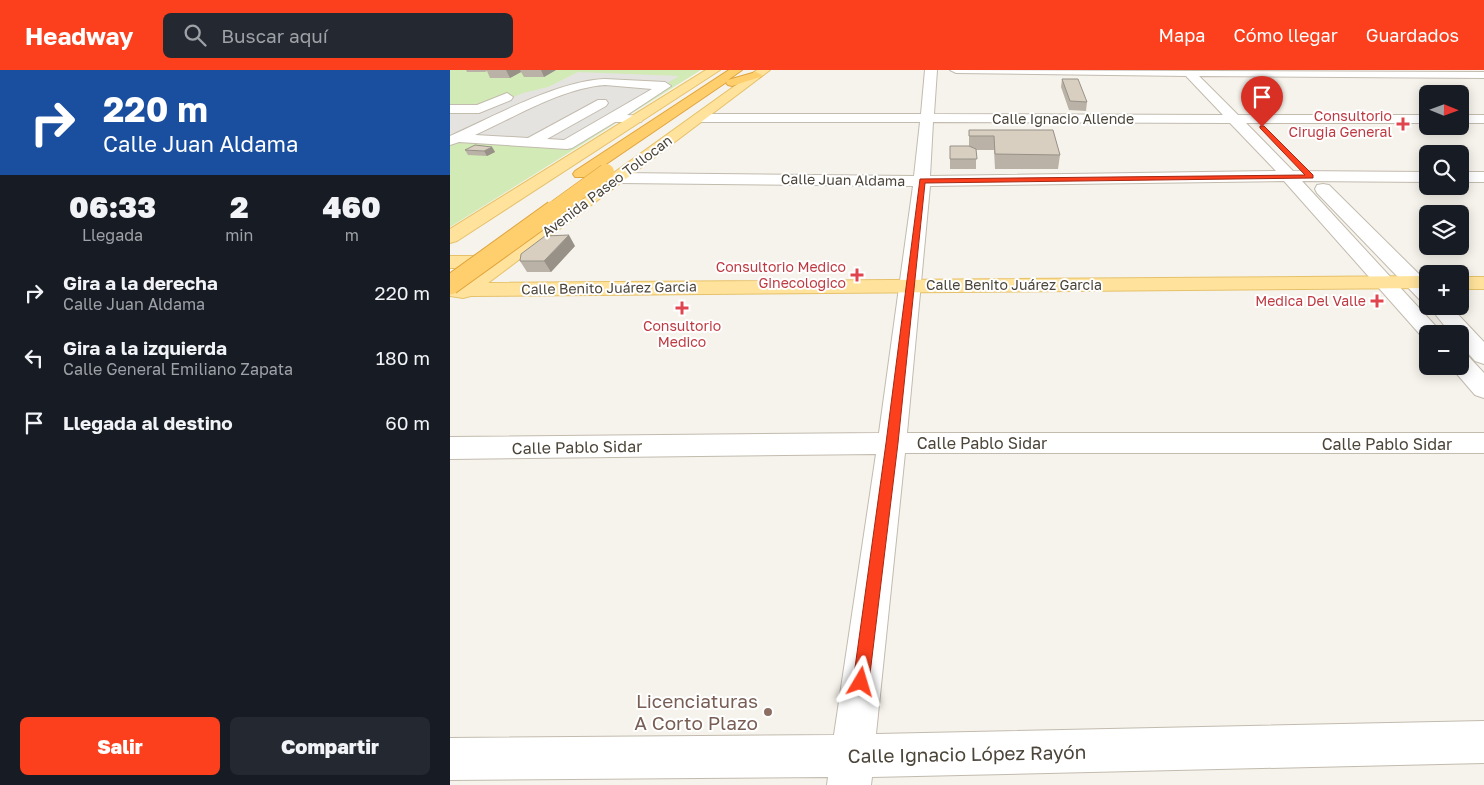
<!DOCTYPE html>
<html lang="es">
<head>
<meta charset="utf-8">
<style>
	body { margin:0; font-family:"Golos Text",sans-serif; background:#242831; color:#f1f3f6; height:100vh; display:flex; flex-direction:column; font-size:19px; white-space:nowrap }
	* { box-sizing:border-box; margin:0 }
	p { font-size:16px; color:#9ea1a6 }
	.icon { flex:none; width:28px; height:28px; fill:none; stroke:currentColor; stroke-width:2; stroke-linecap:round; stroke-linejoin:round }
	.map { position:relative; flex:1; overflow:hidden }
	.details { display:flex; flex-direction:column; background:#171b24; width:450px }
	.details>* { flex:none }
	.guide { background:#1a4fa0; color:#fff; overflow:hidden }
	.needle { width:32px; rotate:91deg }
	.tools { position:absolute; left:969px; top:15px; display:grid; gap:10px }
	.tools a { display:grid; place-items:center; width:50px; height:50px; border-radius:8px; background:#171b24; box-shadow:0 2px 12px #0003; font-size:25px }
	.pin { position:absolute; display:grid; place-items:center; width:42px; height:42px; color:#fff; margin:-51px -21px; border-radius:50% 50% 50% 0; rotate:-45deg; box-shadow:0 0 5px #0007 }
	.pin .icon { rotate:45deg }
	.me { position:absolute; width:55px; margin:-28px; rotate:7deg; stroke-linejoin:round; filter:drop-shadow(0 0 4px #0008) }
	.turn { display:flex; align-items:center; gap:18px; height:105px; padding:0 20px; font-size:22px }
	.turn .icon { width:65px; height:65px; stroke-width:2.5 }
	.turn b { display:block; font-size:35px; line-height:42px }
	.eta { display:flex; justify-content:space-evenly; align-items:center; height:85px; text-align:center }
	.eta b { font-size:30px; font-weight:800; line-height:35px }
	.cta { display:flex; gap:10px; margin-top:auto; padding:10px 20px }
	.cta a { flex:1; height:58px; border-radius:8px; background:#fc3f1d; color:#fff; font-size:20px; font-weight:800; line-height:58px; text-align:center }
	.cta a+a { background:#242831; color:#f1f3f6 }
	ul { padding:0; list-style:none }
	li { display:flex; align-items:center; gap:15px; height:65px; padding:0 20px }
	li div { flex:1 }
	li b { display:block; font-size:19px }
	li em { font-style:normal }
	header { display:flex; align-items:center; gap:30px; box-sizing:border-box; height:70px; padding:0 25px; background:#fc3f1d; color:#fff }
	header strong { font-size:24px }
	nav { display:flex; gap:28px; margin-inline-start:auto; font-size:18px }
	.search { width:350px; height:45px; background:#242831; display:flex; align-items:center; gap:12px; box-sizing:border-box; padding:0 18px; border-radius:8px; color:#9ea1a6; font-size:19px }
	main { display:flex; flex:1; min-height:0 }
	.map>svg:first-child { display:block }
	.green { fill:#d2eab5 }
	.parking { fill:#e5e3e0 }
	.lines { fill:none; stroke-linecap:round; stroke-linejoin:round }
	.minor-casing { stroke:#c2bbae; stroke-width:2 }
	.major-casing { stroke:#e6c16a; stroke-width:2 }
	.highway-casing { stroke:#e0a43c; stroke-width:2 }
	.minor { fill:#fff; fill-rule:evenodd }
	.major { fill:#ffe39c; fill-rule:evenodd }
	.highway { fill:#ffcf6e; fill-rule:evenodd }
	.highway-bridge-far1-casing { stroke:#e0a43c; stroke-width:17; stroke-linecap:butt }
	.highway-bridge-casing { stroke:#e0a43c; stroke-width:21; stroke-linecap:butt }
	.highway-bridge-far1 { stroke:#ffcf6e; stroke-width:16 }
	.highway-bridge { stroke:#ffcf6e; stroke-width:19 }
	.wall { fill:#bab2a6 }
	.shaded-wall { fill:#979187 }
	.building { fill:#d8cfc1; stroke:#979187 }
	.route { fill:#fc3f1d; stroke:#a42913 }
	.health-dot { fill:#e0444e; stroke:#fff; stroke-width:2 }
	.education-dot { fill:#8d6e63; stroke:#fff; stroke-width:2 }
	.labels { text-anchor:middle; stroke-width:4; stroke-linejoin:round; paint-order:stroke }
	.far-health-label { font-size:14px; fill:#be3a42; stroke:#fff; text-anchor:end }
	.far-street-label { font-size:14px; fill:#4b4439; stroke:#fff }
	.street-label { font-size:16px; fill:#4b4439; stroke:#fff }
	.near-education-label { font-size:19px; fill:#785e54; stroke:#fff; text-anchor:end }
	.near-street-label { font-size:19px; fill:#4b4439; stroke:#fff }
</style>
</head>
<body>
<header>
<strong>Headway</strong>
<div class="search"><svg class="icon" aria-label="search" viewBox="0 0 24 24"><circle cx="10" cy="10" r="6"/><path d="M15 15l6 6"/></svg>Buscar aquí</div>
<nav><a>Mapa</a><a>Cómo llegar</a><a>Guardados</a></nav>
</header>
<main>
<section class="details">
<div class="guide">
<div class="turn"><svg class="icon" aria-label="right" viewBox="0 0 24 24"><path d="M7 20v-9h11M14 6l5 5-5 5"/></svg><div><b>220 m</b>Calle Juan Aldama</div></div>
</div>
<div class="eta">
<div><b>06:33</b><p>Llegada</p></div>
<div><b>2</b><p>min</p></div>
<div><b>460</b><p>m</p></div>
</div>
<ul>
<li><svg class="icon" aria-label="right" viewBox="0 0 24 24"><path d="M7 20v-9h11M14 6l5 5-5 5"/></svg><div><b>Gira a la derecha</b><p>Calle Juan Aldama</p></div><em>220 m</em></li>
<li><svg class="icon" aria-label="left" viewBox="0 0 24 24"><path d="M17 20v-9H6M10 6l-5 5 5 5"/></svg><div><b>Gira a la izquierda</b><p>Calle General Emiliano Zapata</p></div><em>180 m</em></li>
<li><svg class="icon" aria-label="arrive" viewBox="0 0 24 24"><path d="M6 21V4h12l-3 4 3 4H6"/></svg><div><b>Llegada al destino</b></div><em>60 m</em></li>
</ul>
<div class="cta"><a>Salir</a><a>Compartir</a></div>
</section>
<div class="map">
<svg width="1034" height="715" viewBox="0 0 1034 715">
	<rect width="100%" height="100%" fill="#f6f3ec"/>
	<path class="green" d="M0,0H251L0,157Z"/>
	<path class="parking" d="M128,2L229,6L110,76L6,70L0,73V41L27,43L73,23L98,17Z"/>
	<g class="lines">
		<defs>
			<path id="minor" d="M475,0H487L484,44L773,45L736,6L506,3L500,0L1034,2V8L749,6L788,45H978V53H796L843,101L978,102V112L852,111L993,264H978V270L974,269L834,111L480,116L457,363H1034V383H455L426,664L1034,651V693L422,707L421,715H377L378,707L0,710V668L384,665L426,384L0,389V367L429,363L463,116L169,113L163,111L161,108L163,105L169,103L464,106L470,52H248L241,48L248,44H471ZM483,52L780,53L826,101L480,106Z
				M155,9L215,12L221,16L177,45L191,46L193,49L191,52H165L122,78L117,79L9,72L0,75V66C45,46 107,11 155,9ZM155,15L202,19L114,70L97,69L156,36L158,33L156,30H148L78,68L25,65C65,47 112,18 155,15Z
				M57,23L63,27L61,30L29,43H0V35H27Z
				M1010,45H1034V53H1010Z
				M1010,102H1034V112H1010Z
				M873,114L879,115L978,213V231L970,230L867,123L865,119L867,115Z
				M978,235L1000,236L1034,272V294L1025,291L1010,274V264H1001Z
				M1010,285L1019,287L1034,303V328L1025,325L1000,296H1010Z"/>
			<path id="major" d="M256,0H270L7,171L0,173V159Z
				M307,0H320L38,213L978,206V218L21,226L13,228L0,226V214H11L37,195L23,198H0V186H23L50,180L55,181Z
				M1010,207H1034V219H1010Z"/>
			<path id="highway" d="M279,0H292L278,10L306,2L312,5L310,7L282,16L278,15L276,13L278,11L137,107H125L123,104L125,101Z"/>
		</defs>
		<use href="#minor" class="minor-casing"/>
		<use href="#major" class="major-casing"/>
		<use href="#highway" class="highway-casing"/>
		<use href="#minor" class="minor"/>
		<use href="#major" class="major"/>
		<use href="#highway" class="highway"/>
		<defs>
			<path id="highway-bridge-far1" d="M102,141L156,102"/>
			<path id="highway-bridge" d="M0,215L104,140"/>
		</defs>
		<use href="#highway-bridge-far1" class="highway-bridge-far1-casing"/>
		<use href="#highway-bridge" class="highway-bridge-casing"/>
		<use href="#highway-bridge-far1" class="highway-bridge-far1"/>
		<use href="#highway-bridge" class="highway-bridge"/>
	</g>
	<path class="wall" d="M16,0H106L94,7H74L71,2L60,8H40L37,1L35,2H17Z
		M612,9L637,32L636,41L619,40L611,17Z
		M519,60H603L610,85L608,99H545L544,80H526V99H500V76H519Z
		M42,77L45,82L37,86L18,85L15,80Z
		M125,176L101,202H77L70,191Z"/>
	<path class="shaded-wall" d="M56,0H70L71,2L60,8Z
		M91,0H106L94,7Z
		M42,77L45,82L37,86L34,81Z
		M119,165L125,176L101,202L94,191Z"/>
	<path class="building" d="M612,9H628L637,32L620,31Z
		M519,60H603L610,85L545,84L544,66H519Z
		M25,75L42,77L34,81L15,80Z
		M500,76H519L526,79L527,89H500Z
		M119,165L94,191H70L71,184L95,166Z"/>
	<path class="route" d="M810,56H814L863,105V108L475,113L448,373L419,612L417,618L411,620L406,618L403,612L436,373L470,109L855,105L810,58Z"/>
	<g class="health-dot">
		<path d="M950.5 46.5h5v5h5v5h-5v5h-5v-5h-5v-5h5z"/>
		<path d="M404.5 197.5h5v5h5v5h-5v5h-5v-5h-5v-5h5z"/>
		<path d="M924.5 223.5h5v5h5v5h-5v5h-5v-5h-5v-5h5z"/>
		<path d="M229.5 230.5h5v5h5v5h-5v5h-5v-5h-5v-5h5z"/>
	</g>
	<circle class="education-dot" cx="318" cy="642" r="5"/>
	<g class="labels">
		<g class="far-health-label">
			<text x="942" y="51">Consultorio<tspan x="942" dy="16">Cirugia General</tspan></text>
			<text x="396" y="202">Consultorio Medico<tspan x="396" dy="16">Ginecologico</tspan></text>
			<text x="916" y="236">Medica Del Valle</text>
			<text x="232" y="261" text-anchor="middle">Consultorio<tspan x="232" dy="16">Medico</tspan></text>
		</g>
		<g class="far-street-label">
			<text x="613" y="54">Calle Ignacio Allende</text>
			<text transform="translate(393 110) rotate(1)" y="5">Calle Juan Aldama</text>
			<text transform="translate(157 116) rotate(-37)" y="5">Avenida Paseo Tollocan</text>
			<text x="564" y="220">Calle Benito Juárez Garcia</text>
			<text transform="translate(159 218) rotate(-1)" y="5">Calle Benito Juárez Garcia</text>
		</g>
		<g class="street-label">
			<text x="532" y="379">Calle Pablo Sidar</text>
			<text x="937" y="380">Calle Pablo Sidar</text>
			<text transform="translate(127 377) rotate(-1)" y="6">Calle Pablo Sidar</text>
		</g>
		<g class="near-education-label">
			<text x="308" y="638">Licenciaturas<tspan x="308" dy="22">A Corto Plazo</tspan></text>
		</g>
		<g class="near-street-label">
			<text transform="translate(517 684) rotate(-1)" y="7">Calle Ignacio López Rayón</text>
		</g>
	</g>
</svg>
<div class="tools">
<a><svg class="needle" viewBox="-14 -14 28 28"><path d="M0-13l5 13h-10z" fill="#e53935"/><path d="M0 13l5-13h-10z" fill="#9ea1a6"/></svg></a>
<a><svg class="icon" aria-label="search" viewBox="0 0 24 24"><circle cx="10" cy="10" r="6"/><path d="M15 15l6 6"/></svg></a>
<a><svg class="icon" aria-label="layers" viewBox="0 0 24 24"><path d="M12 4l9 5-9 5-9-5zM3 14l9 5 9-5"/></svg></a>
<a>+</a>
<a>−</a>
</div>
<div class="pin" style="left:812px;top:57px;background:#d93025"><svg class="icon" aria-label="arrive" viewBox="0 0 24 24"><path d="M6 21V4h12l-3 4 3 4H6"/></svg></div>
<svg class="me" style="left:411px;top:612px" viewBox="-20 -20 40 40"><path d="M0-17L14 15 0 8-14 15z" fill="#fc3f1d" stroke="#fff" stroke-width="4"/></svg>
</div>
</main>
</body>
</html>
